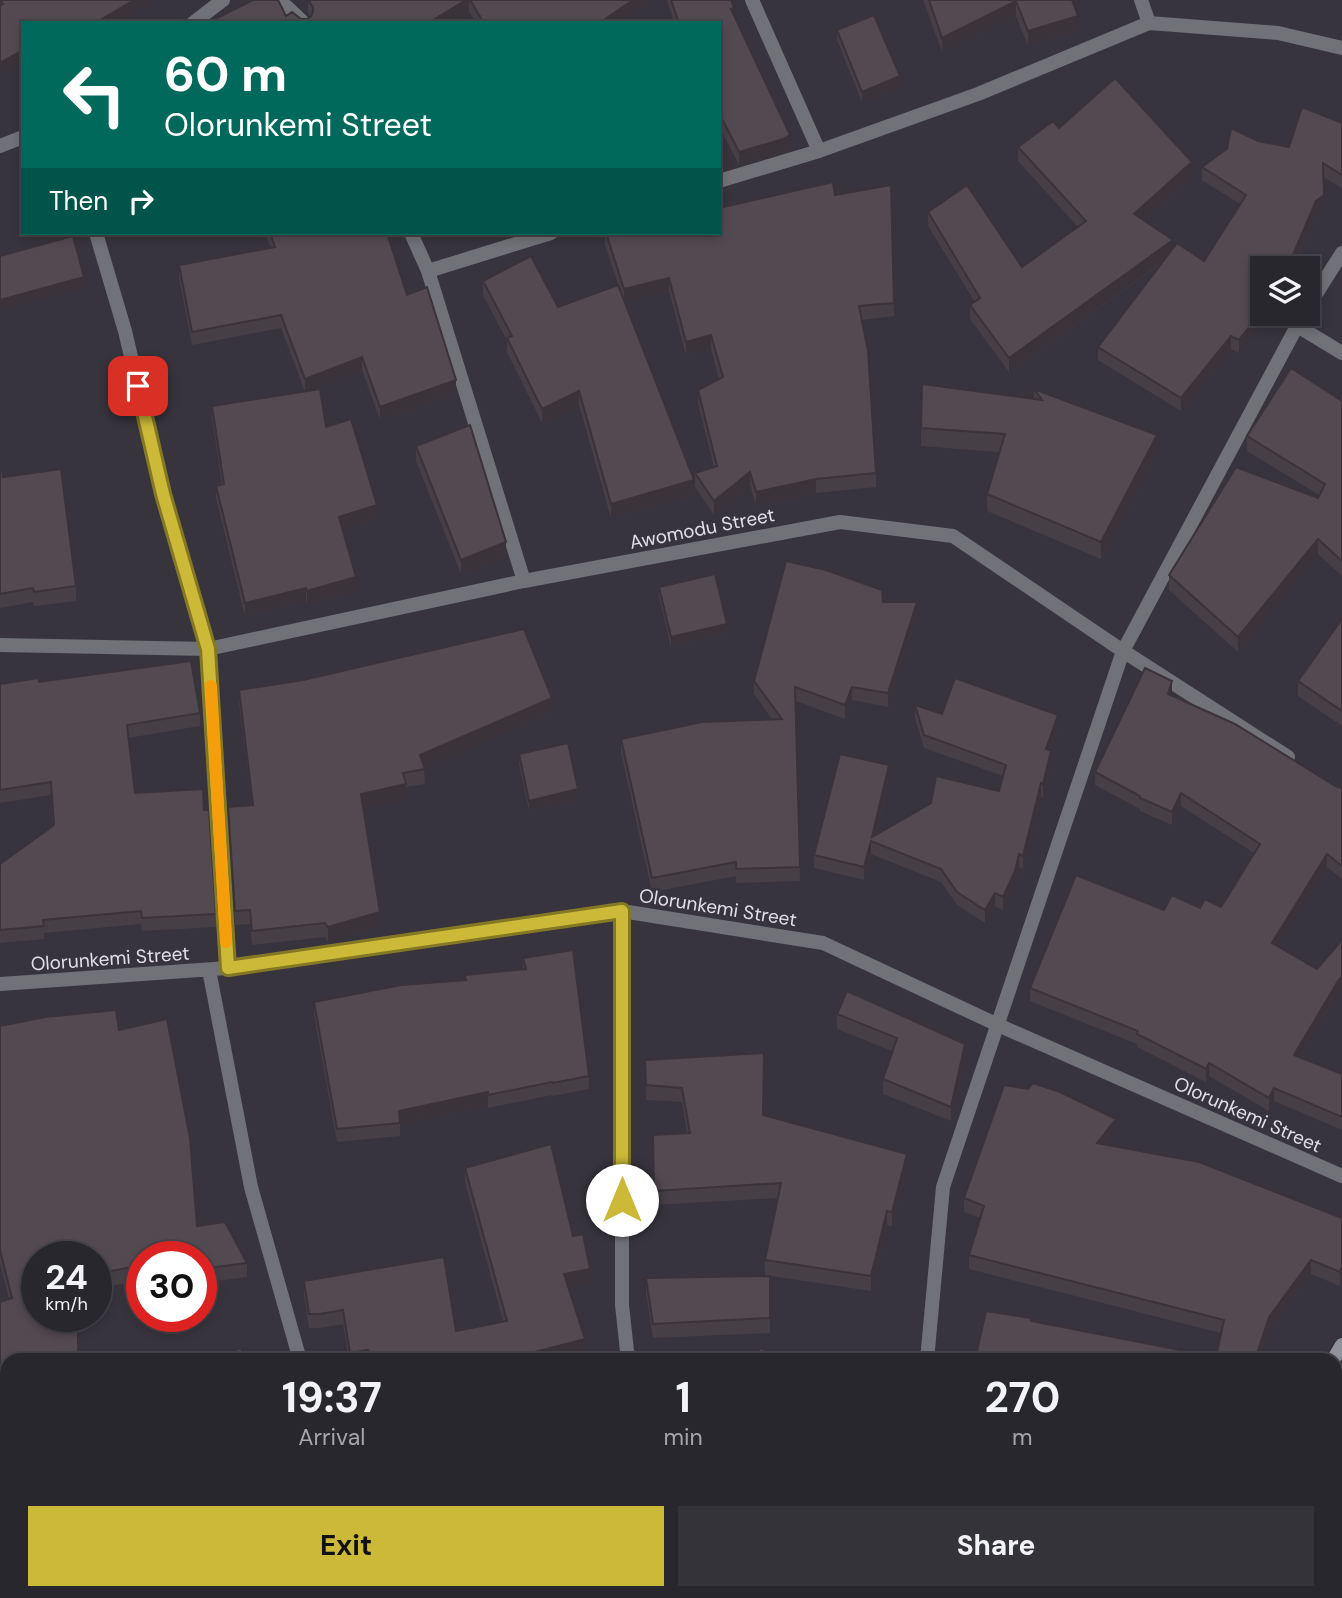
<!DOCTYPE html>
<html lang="en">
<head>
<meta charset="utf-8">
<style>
	body { margin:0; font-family:"DM Sans",sans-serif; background:#35333a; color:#f1f3f6; height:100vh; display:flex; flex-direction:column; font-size:26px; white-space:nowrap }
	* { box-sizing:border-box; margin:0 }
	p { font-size:23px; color:#a5a5aa }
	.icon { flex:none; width:38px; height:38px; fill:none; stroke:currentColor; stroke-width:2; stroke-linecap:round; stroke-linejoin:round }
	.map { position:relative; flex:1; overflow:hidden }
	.side { position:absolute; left:0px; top:1353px; width:1342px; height:247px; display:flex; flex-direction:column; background:#29272e; border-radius:21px 21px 0 0; box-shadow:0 4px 10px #0003,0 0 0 2px #45444a }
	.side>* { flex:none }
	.top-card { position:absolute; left:21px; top:21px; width:700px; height:214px; border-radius:0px; box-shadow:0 4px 10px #0003,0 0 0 2px #45444a; background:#00695c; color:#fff; overflow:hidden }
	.fabs { position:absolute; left:1250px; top:256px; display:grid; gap:14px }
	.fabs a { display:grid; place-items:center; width:70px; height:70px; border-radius:0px; background:#29272e; box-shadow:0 4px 10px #0003,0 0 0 2px #45444a; font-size:35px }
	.speed { position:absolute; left:21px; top:1241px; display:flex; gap:14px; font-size:35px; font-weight:700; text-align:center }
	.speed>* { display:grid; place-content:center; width:91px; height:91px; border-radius:50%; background:#29272e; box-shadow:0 4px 10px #0003,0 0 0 2px #45444a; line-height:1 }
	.speed small { font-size:18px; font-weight:400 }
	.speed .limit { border:10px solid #d22; background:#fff; color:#111 }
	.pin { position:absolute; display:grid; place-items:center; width:60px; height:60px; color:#fff; margin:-30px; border-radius:14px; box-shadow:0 4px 10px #0006 }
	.me { position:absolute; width:77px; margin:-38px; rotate:0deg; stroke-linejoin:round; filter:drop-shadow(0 0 5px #0008) }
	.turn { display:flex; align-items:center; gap:24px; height:147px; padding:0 28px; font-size:32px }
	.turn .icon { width:91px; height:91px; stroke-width:2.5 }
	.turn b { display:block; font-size:49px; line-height:60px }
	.then { display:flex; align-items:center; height:66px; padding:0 28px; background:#0003; gap:14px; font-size:26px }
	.eta { display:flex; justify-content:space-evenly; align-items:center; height:119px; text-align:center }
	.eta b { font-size:42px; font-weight:700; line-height:49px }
	.button { display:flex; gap:14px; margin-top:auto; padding:14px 28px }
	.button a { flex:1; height:80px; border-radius:0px; background:#ccb938; color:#111; font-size:28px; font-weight:700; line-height:80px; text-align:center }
	.button a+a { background:#35333a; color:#f1f3f6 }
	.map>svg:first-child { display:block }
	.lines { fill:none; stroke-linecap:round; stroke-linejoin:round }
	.lane { stroke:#707277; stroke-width:14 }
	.street { stroke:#707277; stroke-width:14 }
	.secondary { stroke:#90939b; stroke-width:14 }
	.wall { fill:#473f46 }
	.shaded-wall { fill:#3a3339 }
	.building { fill:#534951; stroke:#3a3339; stroke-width:2 }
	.route-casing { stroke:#857824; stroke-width:18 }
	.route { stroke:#ccb938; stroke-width:12 }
	.slow { stroke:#f59e0b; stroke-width:12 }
	.labels { text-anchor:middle; stroke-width:6; stroke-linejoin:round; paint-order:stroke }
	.street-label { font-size:19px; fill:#e1dfe5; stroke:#37343d }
</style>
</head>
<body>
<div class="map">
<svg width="1342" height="1598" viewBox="0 0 1342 1598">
	<rect width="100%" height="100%" fill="#37343d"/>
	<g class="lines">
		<path class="lane" d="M1335,1554L1342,1555
			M1279,1598L1280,1592"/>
		<path class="street" d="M276,0L287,7L304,23
			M752,0L819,151
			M1141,0L1149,23
			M193,23L223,0
			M0,146L23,137
			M719,181L819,151L978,94L1149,23L1278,33L1342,48
			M96,233L125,331L163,494L208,649L228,968
			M411,233L428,271L524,581
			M428,271L551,233
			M1307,308L1342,253
			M1296,325L1342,353
			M0,645L208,649L524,581L840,522L953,536L1123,651L1288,757
			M622,911V1305L628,1360
			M209,970L251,1187L300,1360
			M0,984L228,968L622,911L823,943L998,1025L1342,1176
			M927,1360L943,1187L1123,651L1304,313
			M355,1592V1598
			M654,1592V1598"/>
		<path class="secondary" d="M1333,1360L1342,1345
			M1190,1598L1193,1592"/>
	</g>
	<path class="wall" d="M308,0H653L619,23H476L469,11L450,23H215V19L286,16L301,19H307L311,17L308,13Z
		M667,0H731L734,16L790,148L783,152L739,165L719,126V23H674Z
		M923,0H1072L1078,30L1028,46L1016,16L942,52Z
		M837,30L900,86L862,102L837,40Z
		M1342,123V188L1323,177L1324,208L1316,214L1297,260L1299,268H1262L1239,353L1231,349L1181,411L1098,360V347L1163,262L1009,372L970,319V305L975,302L928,226V212L1022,267L1078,227L1018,161V147L1059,128L1192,176L1143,220L1173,248L1204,261L1240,204L1202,180V167L1258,141L1289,147Z
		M891,185L894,316L862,320L876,473V487L816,493L756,505L750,485L714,515L695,487V473L714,467L698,404V390L719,379L711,349L686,355L669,291L625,302L694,494L611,518L579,405L542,423L507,352V341L483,295V281L558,307L620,290L605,245V233Z
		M265,233H387L407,295L456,393L380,420L362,370L306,391L377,518L342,528L356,590L307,604L306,600L245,616L216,498V486L222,484L212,418V406L305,392L281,328L192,345L179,278V265L271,248Z
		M1034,389L1157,453L1101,559L987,511V494L999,452L921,446V428L1034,399Z
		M1342,401V576L1318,554L1238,652L1169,590V575L1318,498L1319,495L1247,451V436Z
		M416,446L506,556L461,574L416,461Z
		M0,470L3,477L76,586V601L34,606L33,602L0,608Z
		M659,587L727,633L671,647L659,597Z
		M883,602L917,615L888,707L852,700L845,719L796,701L800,881L736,883V876L652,892L621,753V739L773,720L754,694V681Z
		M1342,619V726L1298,696V681Z
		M39,682L200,713V726L128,738L135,793L204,810L216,914V927L142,931L141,924L44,933V939L0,943V864L53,825L51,795L0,803V684Z
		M239,690L552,712L424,767L425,784L406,787V799L363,808L380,926L328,942L325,937L252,945L250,924L235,925L228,821V807L252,805L239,704Z
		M1172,694V695L1337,787L1342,788V879L1327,867L1278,946L1338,994L1300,1058L1342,1074V1130L1274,1101L1269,1111L1209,1076L1206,1082L1137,1047V1044L1030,1001V988L1164,910L1221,907L1254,853L1181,806L1172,825L1140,811V809L1095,785V772Z
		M915,705L942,714L1058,728L1050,751L1051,764L1043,797H1041L1023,869L1019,867L1015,884L1003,910L995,906L985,923L957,905L941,882L871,854L864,880L814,868V855L889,778L876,835L999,791L1003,776L924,748L915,718Z
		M519,754L578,799L529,811L519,764Z
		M523,958L589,1076V1089L553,1096L552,1095L488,1108V1106L400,1124V1136L337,1142L314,1015V1002L465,980V975L523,969Z
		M837,1014L965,1059L951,1121L883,1094V1079L892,1051L837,1029Z
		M0,1026L119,1030L197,1226L247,1263V1277L201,1283V1256H142V1291L128,1293L127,1283L96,1288V1256H37L78,1356L110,1360H7V1514L0,1513V1302L9,1299L0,1264Z
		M645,1060L763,1115L907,1169L892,1226L887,1225L871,1291L765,1275V1260L778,1198L654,1205L653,1135L687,1133L682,1102L646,1100Z
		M1116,1133L1107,1145L1342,1218V1281L1340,1286L1311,1274L1269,1331L1260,1360H975L1031,1321L1216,1357L1221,1333L969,1269V1255L981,1218L964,1212V1198Z
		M465,1168L573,1236L590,1283L568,1287L585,1353L559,1360H349L343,1324L320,1328H309L304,1295V1281L456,1331L503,1321L465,1182Z
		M770,1276V1333L653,1338L646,1293V1278Z
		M1342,1461V1512L1335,1509V1473Z
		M190,1592H296L298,1598H191Z"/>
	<path class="shaded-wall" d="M134,0H154L117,23H99V21Z
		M466,0H469V11L450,23H428Z
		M633,0H653L619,23H599Z
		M1016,1V16L942,52V38Z
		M1078,16V30L1028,46V31Z
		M23,50V62L0,76V63Z
		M900,76V86L862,102V92Z
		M790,135V148L783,152L739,165V152Z
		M1192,162V176L1134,228V214Z
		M1324,195V208L1316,214L1293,268L1292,257L1316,201Z
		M467,233H473L467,239Z
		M1173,240V254L1009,372V358Z
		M84,277V287L0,310V300Z
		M669,278V291L624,303V289Z
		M1262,310V313H1269L1239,353V340Z
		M711,335V349L686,355V342Z
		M1231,336V349L1181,411V398Z
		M362,357V370L305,392V379Z
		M456,380V393L380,420V407Z
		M579,391V405L542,423V409Z
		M1157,435V453L1101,559V542Z
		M750,472V485L714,515V501Z
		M816,479V493L756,505V492Z
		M694,480V494L611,518V504Z
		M377,505V518L339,529V517Z
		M1318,539V554L1238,652V637Z
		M506,542V556L461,574V560Z
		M356,577V590L307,604V591Z
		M306,588V600L245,616V603Z
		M917,602V615L888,707V693Z
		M727,624V633L671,647V637Z
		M1172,681V694L1168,707V694Z
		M852,687V700L845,719V705Z
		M552,698V712L420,769V755Z
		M1058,715V728L1046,762V749Z
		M1051,751V764L1043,797V784Z
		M889,765V778L874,842L872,837Z
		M1041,783V797L1023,869V856Z
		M406,784V799L361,809V794Z
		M578,789V799L529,811V801Z
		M1181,793V806L1172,825V812Z
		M871,841V854L864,880V867Z
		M1019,854V867L1015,884L1003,910V897Z
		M1327,854V867L1272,956V943Z
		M995,893V906L985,923V910Z
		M380,912V926L328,942V927Z
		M1342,976V989L1338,994L1294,1068V1055L1338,981Z
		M965,1044V1059L951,1121V1107Z
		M1209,1063V1076L1206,1082V1069Z
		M1274,1088V1101L1269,1111V1098Z
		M488,1092V1106L400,1124L399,1111Z
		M1116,1119V1133L1097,1157V1143Z
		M907,1154V1169L892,1226V1212Z
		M887,1211V1225L871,1291V1276Z
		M1311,1260V1274L1269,1331L1260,1360H1255L1269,1317Z
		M1342,1266V1281L1340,1286V1272Z
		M590,1269V1283L564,1288V1274Z
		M585,1339V1353L559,1360H504Z"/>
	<path class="building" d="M0,0H134L99,21L100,23H23V50L0,63V6L3,4Z
		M253,0H278L286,16L292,12L301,19H307L311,16L313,12V7L308,0H466L428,23H217L215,19Z
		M470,0H633L599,23H484Z
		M671,0H731L734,8L731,9L790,135L783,139L739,152L719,113V23H679Z
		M929,0H1072L1078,16L1028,31L1016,1L942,38Z
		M874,15L900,76L862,92L837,30Z
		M1115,78L1192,162L1134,214L1173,240L1009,358L970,305L980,298L928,212L967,185L1022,267L1086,221L1018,147L1053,121L1059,128Z
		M1302,107L1342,123V175L1323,163L1324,195L1316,201L1292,257L1299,262L1295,268H1262V310L1239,340L1231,336L1181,398L1098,347L1177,243L1204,261L1246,195L1202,167L1227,149L1231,128L1258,141L1289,147Z
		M833,182L835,195L891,185L894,303L859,306L868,351L876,473L816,479L756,492L750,472L714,501L695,473L717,466L698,390L723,377L711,335L686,342L669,278L624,289L606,233H719V208Z
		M270,233H387L407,295L427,287L456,380L380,407L362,357L305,379L281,315L192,332L179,265L275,247Z
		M73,236L84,277L0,300V256Z
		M531,256L558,307L618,285L694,480L611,504L579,391L542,409L507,338L512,336L483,281Z
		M1291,368L1342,401V561L1318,539L1238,637L1169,575L1236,467L1318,498L1325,484L1247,436Z
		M922,384L1042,400L1034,389L1157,435L1101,542L987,494L1005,434L921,428Z
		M320,389L326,427L351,419L377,505L339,517L356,577L307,591L306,588L245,603L216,486L224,484L212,406Z
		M470,425L506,542L461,560L416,446Z
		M61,469L76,586L34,592L33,588L0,594V470H2L3,477Z
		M786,561L826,570L882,590L883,602H917L888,693L852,687L845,705L795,687L800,867L736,869V862L652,878L621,739L702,722L782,719L754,681Z
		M715,574L727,624L671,637L659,587Z
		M1342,619V711L1298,681Z
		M524,629L552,698L420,755L425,769L403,773L406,784L361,794L380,912L328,927L325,923L252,931L250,910L235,911L228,807L253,805L239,690L303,680Z
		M191,661L200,713L127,725L135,793L203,789L204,810H209L216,914L142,918L141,911L43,920L44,926L0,930V864L54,825L51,782L0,790V684L38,678L39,682Z
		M1145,668L1172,681L1168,694L1235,724L1337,787L1342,788V866L1327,854L1272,943L1317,969L1342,940V976L1338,981L1294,1055L1342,1074V1117L1274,1088L1269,1098L1209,1063L1206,1069L1137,1034L1138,1031L1030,988L1076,875L1164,910L1172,895L1200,908L1205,899L1221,907L1260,844L1181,793L1172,812L1140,798V796L1095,772Z
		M955,678L1058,715L1046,749L1051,751L1043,784L1041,783L1023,856L1019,854L1015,871L1003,897L995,893L985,910L957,892L941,869L871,841L864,867L814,855L840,754L889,765L872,837L931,803L936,776L999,791L1006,765L924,735L915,705L942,714Z
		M568,743L578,789L529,801L519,754Z
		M573,950L589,1076L553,1083L552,1082L488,1095V1092L399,1111L400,1123L337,1129L314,1002L401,985L466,980L465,975L526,969L523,958Z
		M847,991L965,1044L951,1107L883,1079L897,1038L837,1014Z
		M116,1010L119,1030L167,1019L190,1138L197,1226L225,1222L247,1263L201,1269V1256H142V1277L128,1279L127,1268L96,1274V1256H37V1316H78V1356L108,1352L110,1360H7V1499H0V1302L12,1298L0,1250V1026L45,1017Z
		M764,1053L763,1115L907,1154L892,1212L887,1211L871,1276L765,1260L781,1183L654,1191L653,1135L690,1133L682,1088L646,1085L645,1060Z
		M1033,1083L1060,1092L1116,1119L1097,1143L1199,1162L1342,1218V1266L1340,1272L1311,1260L1269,1317L1255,1360H975L986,1311L1031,1318V1321L1216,1357L1224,1320L969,1255L984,1206L964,1198L1004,1085L1028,1089Z
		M551,1144L573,1236L583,1234L590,1269L564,1274L585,1339L504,1360H371L368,1350L350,1353L343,1310L320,1314H309L304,1281L444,1257L456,1331L507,1321L465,1168Z
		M770,1276V1318L653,1324L646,1278Z
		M241,1348L246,1360H205Z
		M759,1348L802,1360H758Z
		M1342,1461V1502L1335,1499V1473Z
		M194,1592H296L298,1598H196Z
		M408,1592H610L611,1598H409Z
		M691,1592H761L762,1598H691Z"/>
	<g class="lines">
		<defs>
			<path id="route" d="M138,386L163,494L208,649L228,968L622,911V1200"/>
		</defs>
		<use href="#route" class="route-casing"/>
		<use href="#route" class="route"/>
		<path class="slow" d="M211,686L226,942"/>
	</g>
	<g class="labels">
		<g class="street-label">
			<text transform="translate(702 528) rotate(-11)" y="7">Awomodu Street</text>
			<text transform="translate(718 907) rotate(9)" y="7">Olorunkemi Street</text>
			<text transform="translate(110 958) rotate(-4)" y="7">Olorunkemi Street</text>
			<text transform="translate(1248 1114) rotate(24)" y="7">Olorunkemi Street</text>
		</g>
	</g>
</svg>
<div class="fabs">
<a><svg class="icon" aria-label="layers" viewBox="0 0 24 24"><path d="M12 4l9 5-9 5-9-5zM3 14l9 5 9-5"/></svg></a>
</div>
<div class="speed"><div>24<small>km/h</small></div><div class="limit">30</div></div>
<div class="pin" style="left:138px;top:386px;background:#d93025"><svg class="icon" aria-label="arrive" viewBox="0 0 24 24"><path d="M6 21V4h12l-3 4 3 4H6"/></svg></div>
<svg class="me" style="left:622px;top:1200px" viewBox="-20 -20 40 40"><circle r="19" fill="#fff"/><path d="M0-13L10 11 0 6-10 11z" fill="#ccb938"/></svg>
<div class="top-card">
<div class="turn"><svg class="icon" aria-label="left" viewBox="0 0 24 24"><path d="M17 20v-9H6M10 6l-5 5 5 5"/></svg><div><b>60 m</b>Olorunkemi Street</div></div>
<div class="then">Then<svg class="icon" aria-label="right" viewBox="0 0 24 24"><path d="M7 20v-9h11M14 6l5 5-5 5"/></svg></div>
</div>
<section class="side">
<div class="eta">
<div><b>19:37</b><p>Arrival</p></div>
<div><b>1</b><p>min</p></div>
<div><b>270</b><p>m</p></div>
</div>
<div class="button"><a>Exit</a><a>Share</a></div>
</section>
</div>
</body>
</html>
